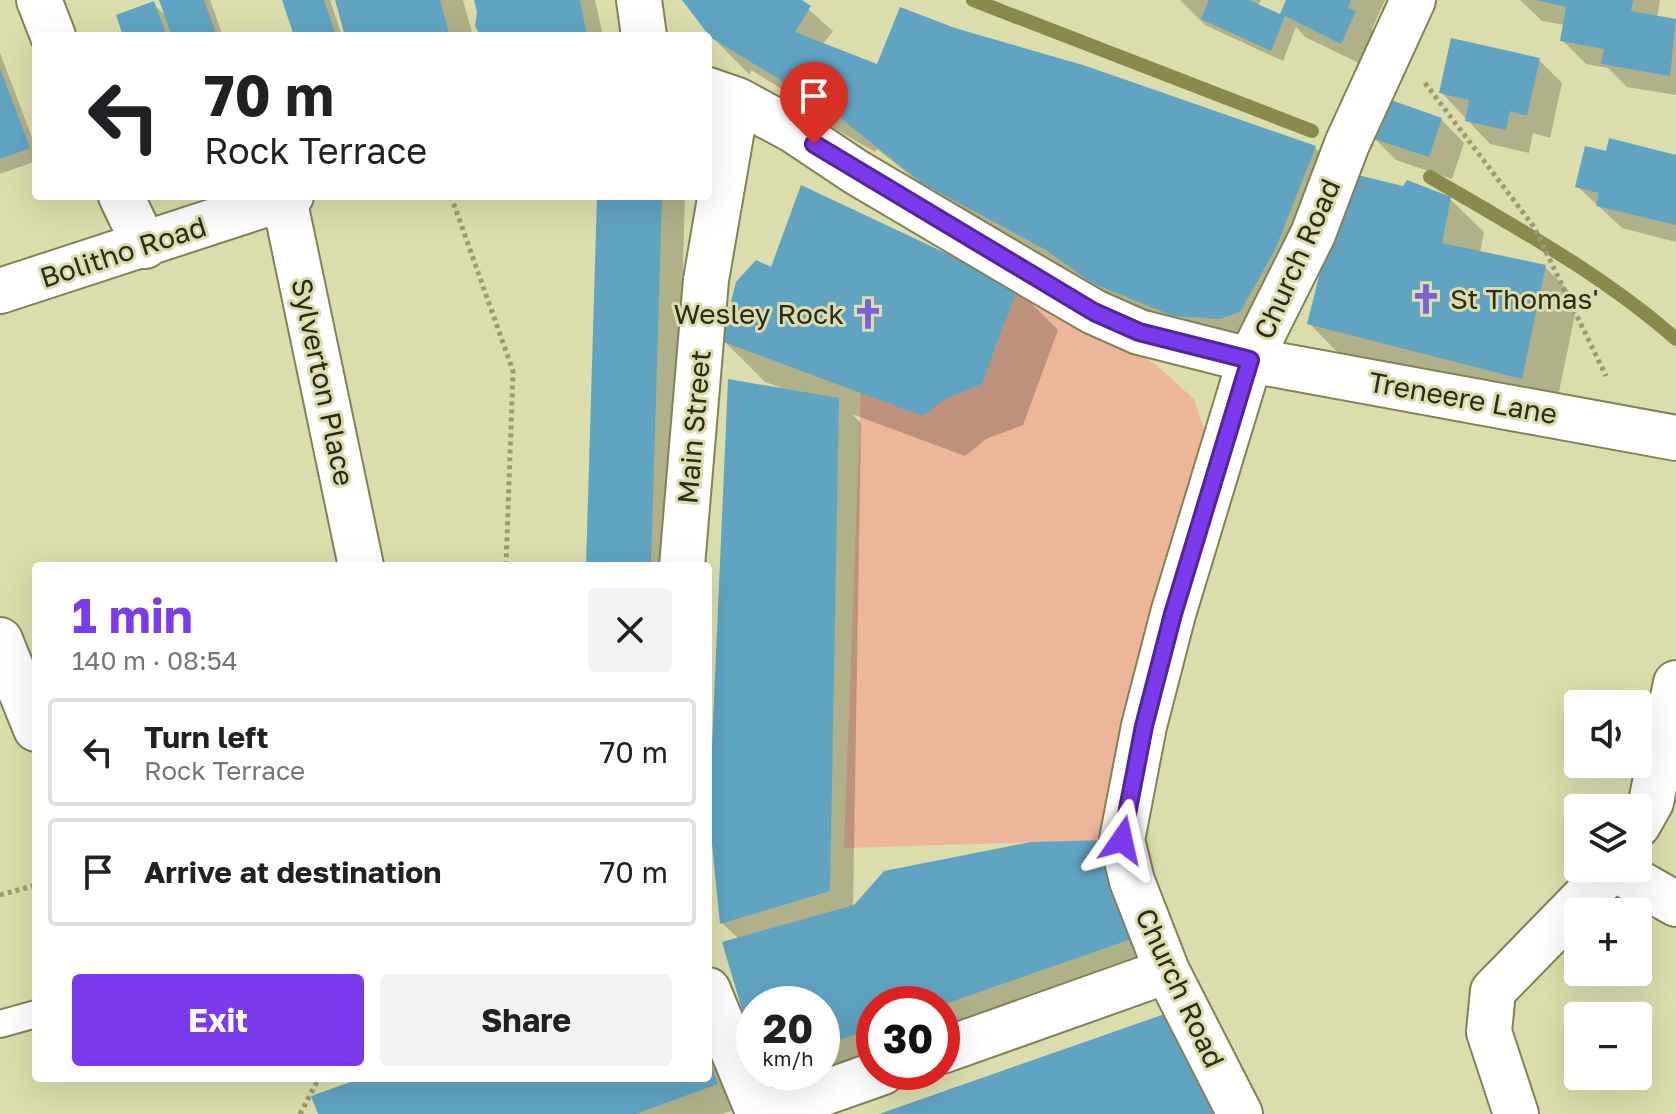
<!DOCTYPE html>
<html lang="en">
<head>
<meta charset="utf-8">
<style>
	body { margin:0; font-family:"Golos Text",sans-serif; background:#f2f2f2; color:#202124; height:100vh; display:flex; flex-direction:column; font-size:30px; white-space:nowrap }
	* { box-sizing:border-box; margin:0 }
	p { font-size:26px; color:#757577 }
	.icon { flex:none; width:44px; height:44px; fill:none; stroke:currentColor; stroke-width:2; stroke-linecap:round; stroke-linejoin:round }
	.map { position:relative; flex:1; overflow:hidden }
	.details { position:absolute; left:32px; top:562px; width:680px; height:520px; display:flex; flex-direction:column; background:#fff; border-radius:8px; box-shadow:0 8px 32px #0002 }
	.details>* { flex:none }
	.hud { position:absolute; left:32px; top:32px; width:680px; height:168px; border-radius:8px; box-shadow:0 8px 32px #0002; background:#fff; color:#202124; overflow:hidden }
	.buttons { position:absolute; left:1564px; top:690px; display:grid; gap:16px }
	.buttons a { display:grid; place-items:center; width:88px; height:88px; border-radius:8px; background:#fff; box-shadow:0 8px 32px #0002; font-size:40px }
	.speed { position:absolute; left:736px; top:986px; display:flex; gap:16px; font-size:40px; font-weight:700; text-align:center }
	.speed>* { display:grid; place-content:center; width:104px; height:104px; border-radius:50%; background:#fff; box-shadow:0 8px 32px #0002; line-height:1 }
	.speed small { font-size:20px; font-weight:400 }
	.speed .limit { border:12px solid #d22; background:#fff; color:#111 }
	.pin { position:absolute; display:grid; place-items:center; width:68px; height:68px; color:#fff; margin:-82px -34px; border-radius:50% 50% 50% 0; rotate:-45deg; box-shadow:0 0 8px #0007 }
	.pin .icon { rotate:45deg }
	.me { position:absolute; width:88px; margin:-44px; rotate:11deg; stroke-linejoin:round; filter:drop-shadow(0 0 6px #0008) }
	.turn { display:flex; align-items:center; gap:28px; height:168px; padding:0 40px; font-size:36px }
	.turn .icon { width:104px; height:104px; stroke-width:2.5 }
	.turn b { display:block; font-size:56px; line-height:68px }
	.round { display:grid; place-items:center; flex:none; width:84px; height:84px; border-radius:8px; background:#f2f2f2 }
	.overview { display:flex; align-items:center; justify-content:space-between; height:136px; padding:0 40px }
	h1 { font-size:48px; font-weight:700; line-height:60px; color:#7c3aed }
	.primary-button { display:flex; gap:16px; margin-top:auto; padding:16px 40px }
	.primary-button a { flex:1; height:92px; border-radius:8px; background:#7c3aed; color:#fff; font-size:32px; font-weight:700; line-height:92px; text-align:center }
	.primary-button a+a { background:#f2f2f2; color:#202124 }
	ul { padding:0; list-style:none }
	li { display:flex; align-items:center; gap:24px; height:108px; margin:0 16px 12px; padding:0 24px; border:4px solid #e0e0e0; border-radius:8px }
	li div { flex:1 }
	li b { display:block; font-size:30px }
	li em { font-style:normal }
	.map>svg:first-child { display:block }
	.green { fill:#edb69a }
	.shadow { fill:#0003 }
	.lines { fill:none; stroke-linecap:round; stroke-linejoin:round }
	.stream { stroke:#8a8a4d; stroke-width:14 }
	.building { fill:#60a4c2 }
	.lane-casing { stroke:#828254; stroke-width:30 }
	.street-casing { stroke:#828254; stroke-width:48 }
	.path { stroke:#9a9b75; stroke-width:5; stroke-dasharray:4 4; stroke-linecap:butt }
	.lane { stroke:#fff; stroke-width:26 }
	.street { stroke:#fff; stroke-width:44 }
	.route-casing { stroke:#51269a; stroke-width:20 }
	.route { stroke:#7c3aed; stroke-width:14 }
	.labels { text-anchor:middle; stroke-width:6; stroke-linejoin:round; paint-order:stroke }
	.street-label { font-size:28px; fill:#2b2b18; stroke:#dcddac }
	.poi-label { font-size:28px; fill:#2b2b18; stroke:#dcddac; text-anchor:start }
</style>
</head>
<body>
<div class="map">
<svg width="1676" height="1114" viewBox="0 0 1676 1114">
	<rect width="100%" height="100%" fill="#dcddac"/>
	<path class="green" d="M1018,287L1123,342L1156,365L1194,399L1206,435L1109,840L844,848L861,393L945,399L982,384Z"/>
	<path class="shadow" d="M161,0H210L223,36H126L153,4L168,18Z
		M284,0H330L342,36H296Z
		M337,0H463L473,36H347Z
		M476,0H595L603,36H483Z
		M686,0H798L833,31L822,45L878,67L1315,148L1338,171L1264,335L1198,339L1117,306L1072,273L948,206L877,149L875,152L815,117L798,99L751,70L750,75L711,36Z
		M1180,0H1261L1258,6L1281,16L1289,0H1385L1372,29L1378,36L1365,66L1305,37L1296,27L1283,61L1205,25Z
		M1520,0H1660L1657,18L1676,21V95L1627,87L1608,68L1586,64L1562,40L1565,25L1542,21Z
		M0,53L36,148V161L0,174Z
		M1539,60L1562,83L1550,138L1533,133L1529,153L1490,144L1441,92Z
		M1441,119L1464,143L1452,179L1396,160L1373,137Z
		M1607,153L1676,157V242L1622,228L1577,186Z
		M599,196H685L674,566H588Z
		M1450,199L1484,232L1480,253L1545,267L1578,300L1555,411L1342,357L1309,323Z
		M772,270L1017,289L1058,330L1023,425L986,439L965,456L852,414L861,423L853,910L1032,844L1162,960L942,1035V1004H874V1059L794,1086L780,1072H822V1004H754V1030L739,939L722,923L782,388L765,382L724,341Z
		M708,1017L740,1108L722,1114H320L368,1078H708Z"/>
	<g class="lines">
		<path class="stream" d="M973,0L1312,131
			M1430,177C1515,227 1602,274 1676,339"/>
	</g>
	<path class="building" d="M159,0H204L217,36H172Z
		M282,0H324L336,36H294Z
		M335,0H440L450,36H345Z
		M474,0H580L587,36H481L475,26L477,12Z
		M682,0H802L811,6L795,32L877,64L900,7L955,28L1086,66L1316,146L1275,250L1240,312L1219,319L1173,316L1092,283L1046,250L922,183L834,113L710,37Z
		M1209,0H1249L1280,14L1286,0H1351L1348,8L1356,11L1341,44L1285,16L1271,51L1201,19Z
		M1536,0H1633L1631,11L1676,19L1670,76L1601,64L1604,49L1560,41L1566,7Z
		M154,1L167,36H123L116,15Z
		M1451,38L1540,58L1527,116L1510,111L1506,130L1465,121L1469,100L1439,93Z
		M0,68L30,148L0,159Z
		M1385,98L1442,118L1429,157L1371,138Z
		M1609,138L1676,155V225L1596,206L1599,193L1575,187L1585,146L1606,151Z
		M1345,172L1403,186L1407,180L1451,197L1442,243L1546,265L1522,379L1307,324Z
		M801,185L1018,287L982,384L945,399L923,416L721,341L736,282L756,260L771,267Z
		M597,196H662L651,566H586Z
		M728,379L839,398L830,891L720,924L709,814Z
		M1109,840L1140,936L942,1005L874,1004V1028L822,1046V1004H754V1034L743,1013L722,942L854,905L884,871L1031,842Z
		M1179,1009L1225,1114H879Z
		M708,1056L718,1084L635,1114H318L311,1096L362,1078H708Z"/>
	<g class="lines">
		<defs>
			<path id="lane" d="M0,1024L36,1014"/>
			<path id="street" d="M39,0L53,36
				M639,0L644,36
				M708,90L737,100L793,130L856,172L1032,276L1094,312L1139,332L1250,360L1676,438
				M121,196L145,246
				M284,198L361,566
				M0,291L291,196
				M682,566L706,280L737,100
				M0,640L36,729
				M1638,825L1651,802L1676,683
				M1613,868L1676,904
				M708,990L759,1114
				M942,1051L1167,971
				M764,1114L883,1072
				M1240,1114L1167,971L1132,881L1122,840L1144,726L1173,614L1250,360L1313,234L1347,144L1413,0
				M1516,1114L1489,1032L1493,991L1613,868"/>
		</defs>
		<use href="#lane" class="lane-casing"/>
		<use href="#street" class="street-casing"/>
		<path class="path" d="M1425,83L1534,227L1606,376
			M451,196L513,371L506,566
			M0,895L36,885
			M300,1114L319,1078"/>
		<use href="#lane" class="lane"/>
		<use href="#street" class="street"/>
	</g>
	<g class="lines">
		<defs>
			<path id="route" d="M814,144L1094,312L1139,332L1250,360L1173,614L1144,726L1122,840"/>
		</defs>
		<use href="#route" class="route-casing"/>
		<use href="#route" class="route"/>
	</g>
	<defs>
		<symbol id="church-bare" viewBox="-9 -9 18 18"><path d="M-1.2-6h2.4v3.5h3.3v2.4h-3.3V6h-2.4V-.1h-3.3v-2.4h3.3Z" fill="#7961db" stroke="#dcddac" stroke-width="2.5" paint-order="stroke"/></symbol>
	</defs>
	<g fill-rule="evenodd">
		<use href="#church-bare" x="1404" y="277" width="44" height="44"/>
		<use href="#church-bare" x="846" y="292" width="44" height="44"/>
	</g>
	<g class="labels">
		<g class="street-label">
			<text transform="translate(123 252) rotate(-18)" y="10">Bolitho Road</text>
			<text transform="translate(1297 259) rotate(-66)" y="10">Church Road</text>
			<text transform="translate(323 382) rotate(78)" y="10">Sylverton Place</text>
			<text transform="translate(1463 398) rotate(10)" y="10">Treneere Lane</text>
			<text transform="translate(694 427) rotate(-85)" y="10">Main Street</text>
			<text transform="translate(1180 988) rotate(65)" y="10">Church Road</text>
		</g>
		<g class="poi-label">
			<text x="1450" y="309">St Thomas'</text>
			<text x="844" y="324" text-anchor="end">Wesley Rock</text>
		</g>
	</g>
</svg>
<div class="buttons">
<a><svg class="icon" aria-label="sound" viewBox="0 0 24 24"><path d="M4 9h4l5-4v14l-5-4H4zM17 9q2 3 0 6"/></svg></a>
<a><svg class="icon" aria-label="layers" viewBox="0 0 24 24"><path d="M12 4l9 5-9 5-9-5zM3 14l9 5 9-5"/></svg></a>
<a>+</a>
<a>−</a>
</div>
<div class="speed"><div>20<small>km/h</small></div><div class="limit">30</div></div>
<div class="pin" style="left:814px;top:144px;background:#d93025"><svg class="icon" aria-label="arrive" viewBox="0 0 24 24"><path d="M6 21V4h12l-3 4 3 4H6"/></svg></div>
<svg class="me" style="left:1122px;top:840px" viewBox="-20 -20 40 40"><path d="M0-17L14 15 0 8-14 15z" fill="#7c3aed" stroke="#fff" stroke-width="4"/></svg>
<div class="hud">
<div class="turn"><svg class="icon" aria-label="left" viewBox="0 0 24 24"><path d="M17 20v-9H6M10 6l-5 5 5 5"/></svg><div><b>70 m</b>Rock Terrace</div></div>
</div>
<section class="details">
<div class="overview"><div><h1>1 min</h1><p>140 m · 08:54</p></div><a class="round"><svg class="icon" aria-label="close" viewBox="0 0 24 24"><path d="M6 6l12 12M18 6L6 18"/></svg></a></div>
<ul>
<li><svg class="icon" aria-label="left" viewBox="0 0 24 24"><path d="M17 20v-9H6M10 6l-5 5 5 5"/></svg><div><b>Turn left</b><p>Rock Terrace</p></div><em>70 m</em></li>
<li><svg class="icon" aria-label="arrive" viewBox="0 0 24 24"><path d="M6 21V4h12l-3 4 3 4H6"/></svg><div><b>Arrive at destination</b></div><em>70 m</em></li>
</ul>
<div class="primary-button"><a>Exit</a><a>Share</a></div>
</section>
</div>
</body>
</html>
